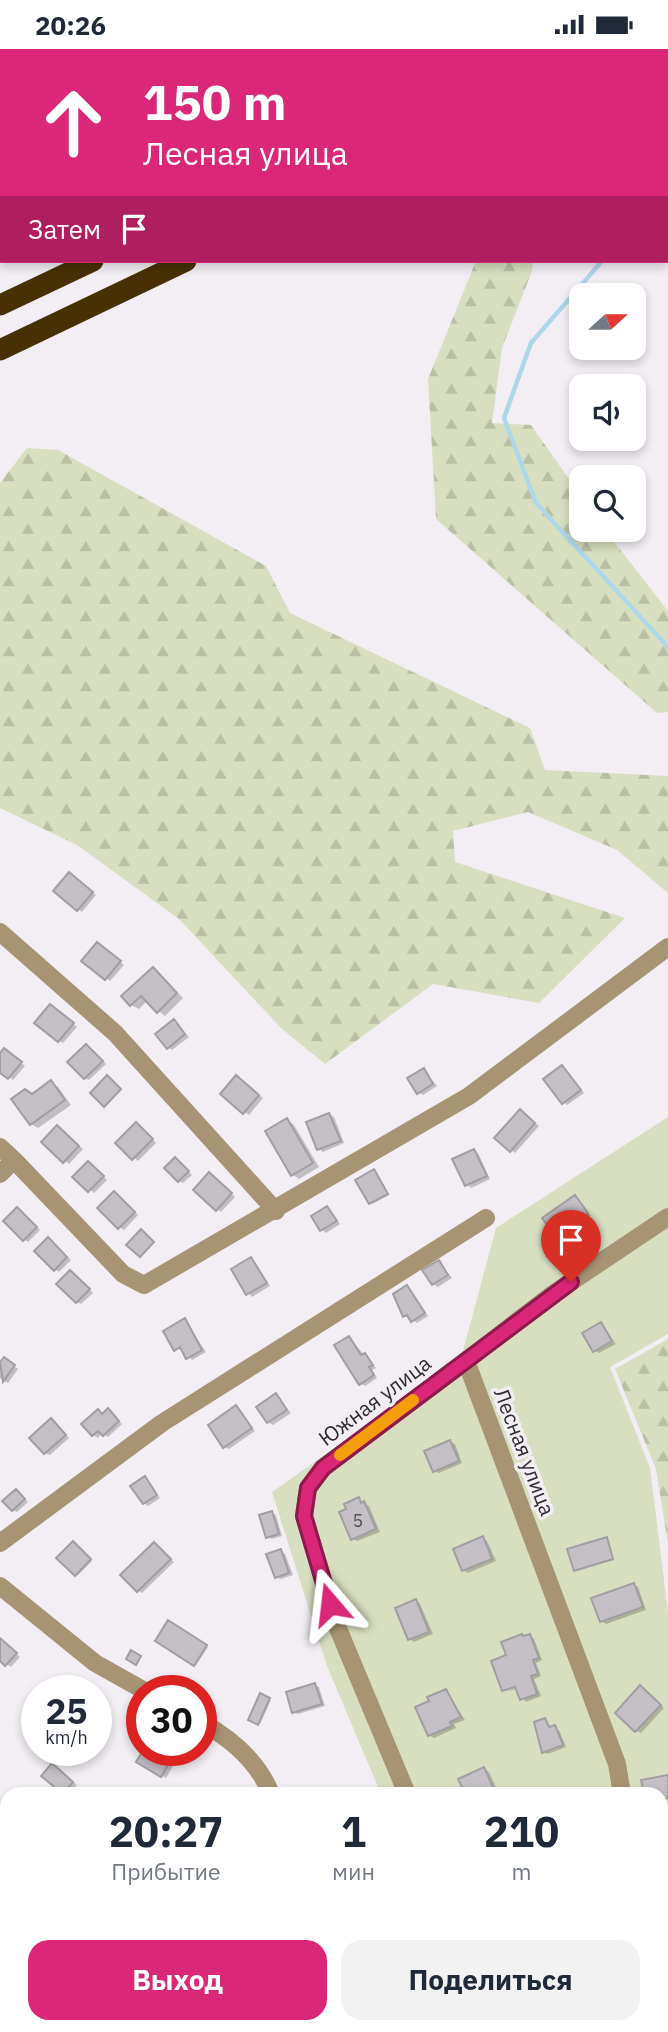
<!DOCTYPE html>
<html lang="ru">
<head>
<meta charset="utf-8">
<style>
	body { margin:0; font-family:"IBM Plex Sans",sans-serif; background:#f2f2f3; color:#1f2937; height:100vh; display:flex; flex-direction:column; font-size:26px; white-space:nowrap }
	* { box-sizing:border-box; margin:0 }
	p { font-size:23px; color:#747a83 }
	.icon { flex:none; width:38px; height:38px; fill:none; stroke:currentColor; stroke-width:2; stroke-linecap:round; stroke-linejoin:round }
	.map { position:relative; flex:1; overflow:hidden }
	.side { position:absolute; left:0px; top:1738px; width:668px; height:247px; display:flex; flex-direction:column; background:#fff; border-radius:21px 21px 0 0; box-shadow:0 4px 10px #0003 }
	.side>* { flex:none }
	.guide { position:absolute; left:0px; top:0px; width:668px; height:214px; box-shadow:0 4px 10px #0003; background:#db2777; color:#fff; overflow:hidden }
	.needle { width:46px; rotate:69deg }
	.fabs { position:absolute; left:569px; top:234px; display:grid; gap:14px }
	.fabs a { display:grid; place-items:center; width:77px; height:77px; border-radius:14px; background:#fff; box-shadow:0 4px 10px #0003; font-size:35px }
	.speed { position:absolute; left:21px; top:1626px; display:flex; gap:14px; font-size:35px; font-weight:700; text-align:center }
	.speed>* { display:grid; place-content:center; width:91px; height:91px; border-radius:50%; background:#fff; box-shadow:0 4px 10px #0003; line-height:1 }
	.speed small { font-size:18px; font-weight:400 }
	.speed .limit { border:10px solid #d22; background:#fff; color:#111 }
	.pin { position:absolute; display:grid; place-items:center; width:60px; height:60px; color:#fff; margin:-72px -30px; border-radius:50% 50% 50% 0; rotate:-45deg; box-shadow:0 0 7px #0007 }
	.pin .icon { rotate:45deg }
	.me { position:absolute; width:77px; margin:-38px; rotate:343deg; stroke-linejoin:round; filter:drop-shadow(0 0 5px #0008) }
	.turn { display:flex; align-items:center; gap:24px; height:147px; padding:0 28px; font-size:32px }
	.turn .icon { width:91px; height:91px; stroke-width:2.5 }
	.turn b { display:block; font-size:49px; line-height:60px }
	.then { display:flex; align-items:center; height:66px; padding:0 28px; background:#0003; gap:14px; font-size:26px }
	.eta { display:flex; justify-content:space-evenly; align-items:center; height:119px; text-align:center }
	.eta b { font-size:42px; font-weight:700; line-height:49px }
	.action { display:flex; gap:14px; margin-top:auto; padding:14px 28px }
	.action a { flex:1; height:80px; border-radius:21px; background:#db2777; color:#fff; font-size:28px; font-weight:700; line-height:80px; text-align:center }
	.action a+a { background:#f2f2f3; color:#1f2937 }
	.status { display:flex; justify-content:space-between; align-items:center; height:49px; padding:0 35px; background:#fff; direction:ltr }
	.status svg { height:19px; fill:currentColor }
	.map>svg:first-child { display:block }
	.forest { fill:url(#forest-firs) }
	.garden { fill:#d8dfc1 }
	.shadow { fill:#0003 }
	.lines { fill:none; stroke-linecap:round; stroke-linejoin:round }
	.stream { stroke:#add8ea; stroke-width:4.5 }
	.building { fill:#c3bfc5; stroke:#a19ea3; stroke-width:2 }
	.street { stroke:#a79474; stroke-width:18 }
	.highway { stroke:#473102; stroke-width:21 }
	.route-casing { stroke:#8e194d; stroke-width:18 }
	.route { stroke:#db2777; stroke-width:12 }
	.slow { stroke:#f59e0b; stroke-width:12 }
	.labels { text-anchor:middle; stroke-width:7; stroke-linejoin:round; paint-order:stroke }
	.number-label { font-size:18px; fill:#525154 }
	.street-label { font-size:21px; fill:#2d2c2e; stroke:#f2eef4 }
</style>
</head>
<body>
<div class="status"><b>20:26</b><svg viewBox="0 0 49 12"><path d="M0 12V9h3v3zM5 12V6h3v6zM10 12V3h3v9zM15 12V0h3v12zM26 1h20v11H26zM47 4h2v5h-2z"/></svg></div>
<div class="map">
<svg width="668" height="1983" viewBox="0 0 668 1983">
	<defs>
		<pattern id="forest-firs" width="22" height="20" patternUnits="userSpaceOnUse" patternTransform="scale(1.75)"><rect width="22" height="20" fill="#d8dfc1"/><path d="M5 1l3.5 6h-7zM16 11l3.5 6h-7z" fill="#bac0a6"/></pattern>
	</defs>
	<rect width="100%" height="100%" fill="#f2eef4"/>
	<path class="forest" d="M476,212H533L532,222L502,299L492,374L531,376L581,447V481H605L668,562V663L657,664L436,470L428,330Z
		M27,399L58,401L266,517L290,564L530,679L545,721L668,727V844L617,801L528,763L453,782L455,813L625,869L539,954L433,935L325,1015L281,979L179,870L77,796L0,759V434Z
		M668,1290V1495L656,1420L615,1320Z"/>
	<path class="garden" d="M668,1068V1285L610,1318L650,1419L668,1563V1983H310L312,1978H662V1745H381L327,1617L272,1443L367,1376L463,1302L496,1179Z"/>
	<path class="shadow" d="M74,828L96,846L82,863L78,860Z
		M102,897L124,916L110,932L84,912Z
		M153,920L183,949L165,967L147,952L139,960L131,956Z
		M55,959L77,978L63,994L59,992Z
		M174,972L189,988L172,1001L168,998Z
		M87,997L106,1015L89,1031L85,1029Z
		M9,1004L25,1017L13,1031L0,1021V1007Z
		M562,1018L584,1044L567,1056L563,1053Z
		M424,1021L437,1037L423,1046L418,1043Z
		M109,1029L122,1041L106,1057L105,1056Z
		M240,1031L263,1049L249,1066L244,1063Z
		M51,1033L58,1038L71,1056L38,1079L31,1075L32,1047Z
		M329,1065L334,1068L344,1094L323,1103L319,1100Z
		M525,1065L539,1077L515,1104L511,1101Z
		M287,1071L294,1076L319,1118L299,1130L292,1125Z
		M141,1078L156,1094L138,1112L118,1094Z
		M62,1081L83,1100L69,1115L43,1093Z
		M474,1102L478,1104L490,1130L471,1139L467,1136Z
		M176,1110L192,1126L183,1134L179,1132Z
		M93,1117L107,1131L94,1144L75,1128Z
		M374,1122L389,1146L372,1155L371,1154Z
		M214,1128L235,1148L221,1163L217,1160Z
		M119,1147L138,1166L124,1181L119,1178Z
		M575,1148L591,1167L561,1189L556,1186Z
		M327,1159L340,1175L326,1184L322,1181Z
		M22,1163L40,1181L28,1193L24,1190Z
		M52,1193L71,1211L59,1223L55,1220Z
		M251,1210L270,1237L252,1248L233,1221Z
		M439,1213L452,1229L438,1238L433,1235Z
		M75,1226L93,1244L81,1255L77,1253Z
		M407,1238L428,1267L417,1274L405,1267Z
		M185,1271L206,1303L192,1311L183,1301L175,1300Z
		M601,1275L616,1295L599,1304L595,1302Z
		M349,1289L376,1319L372,1321L377,1329L365,1337L360,1334Z
		M5,1310L18,1320L8,1334L0,1329V1316Z
		M276,1347L291,1364L273,1376L268,1373Z
		M236,1358L255,1382L229,1400L224,1398Z
		M98,1362L104,1365L108,1362L122,1375L108,1388L102,1384L98,1389L93,1386Z
		M51,1371L69,1389L50,1406L45,1404Z
		M450,1393L455,1395L462,1414L439,1424L434,1422Z
		M145,1429L160,1449L148,1457L144,1454Z
		M16,1442L28,1453L17,1463L13,1461Z
		M358,1450L369,1457L380,1483L357,1492L353,1490Z
		M272,1464L276,1466L282,1487L272,1490L267,1487Z
		M483,1489L487,1492L496,1512L468,1524L463,1521Z
		M606,1490L614,1511L575,1521Z
		M74,1495L92,1512L78,1526H76Z
		M154,1495L174,1513L142,1544L138,1541Z
		M281,1502L285,1505L293,1526L281,1530L276,1528Z
		M634,1536L638,1538L646,1561L606,1575L601,1572Z
		M416,1552L420,1555L433,1585L414,1593L410,1590Z
		M169,1573L208,1598L196,1616L158,1591Z
		M529,1587L534,1590L542,1611L536,1614L541,1627L534,1630L541,1647L526,1653L517,1640L506,1643L523,1636L504,1641L508,1607Z
		M0,1590L20,1608L11,1618L0,1610Z
		M315,1636L319,1638L325,1657L298,1665L293,1663Z
		M641,1638L664,1659L641,1684L636,1682Z
		M446,1642L465,1671L454,1675L456,1679L434,1689L429,1686Z
		M260,1647L271,1651L260,1675L250,1670Z
		M545,1671L552,1679L559,1681L566,1698L548,1705L544,1703Z
		M145,1701L174,1715L166,1729L139,1713Z
		M57,1719L77,1736L69,1745H63L43,1727Z
		M484,1720L489,1723L499,1745H459Z
		M231,1978H261L259,1983H245Z"/>
	<g class="lines">
		<path class="stream" d="M667,42L668,45
			M667,136L668,134
			M602,212L531,294L504,369L536,454L668,598"/>
	</g>
	<path class="building" d="M69,823L93,843L77,862L53,842Z
		M97,893L121,912L105,931L81,912Z
		M153,918L177,944L157,964L141,947L130,957L121,947Z
		M50,955L74,974L58,993L34,974Z
		M174,970L185,985L167,1000L155,985Z
		M86,995L103,1012L84,1030L67,1013Z
		M4,999L22,1013L8,1030L0,1024V1004Z
		M562,1016L581,1041L562,1055L543,1030Z
		M424,1019L433,1035L417,1045L407,1029Z
		M107,1026L121,1040L104,1058L90,1044Z
		M236,1026L259,1046L243,1065L220,1045Z
		M51,1031L65,1051L30,1076L11,1050L25,1040L32,1045Z
		M520,1060L535,1074L510,1103L494,1089Z
		M329,1064L341,1092L317,1101L306,1073Z
		M287,1069L313,1114L291,1127L265,1082Z
		M136,1073L153,1090L132,1111L115,1094Z
		M57,1076L79,1097L63,1114L41,1093Z
		M474,1100L487,1127L465,1137L452,1110Z
		M175,1108L189,1122L178,1133L164,1119Z
		M88,1112L104,1127L88,1143L72,1128Z
		M374,1120L388,1145L369,1155L355,1131Z
		M209,1123L232,1144L216,1162L193,1141Z
		M114,1142L135,1163L118,1180L97,1159Z
		M575,1146L588,1164L555,1187L542,1169Z
		M327,1157L337,1172L320,1182L311,1167Z
		M17,1158L37,1178L23,1192L3,1172Z
		M141,1180L154,1193L140,1208L126,1196Z
		M48,1188L67,1208L54,1222L34,1202Z
		M251,1208L267,1234L246,1246L231,1220Z
		M439,1211L448,1226L432,1236L422,1221Z
		M70,1221L90,1240L76,1254L56,1235Z
		M407,1236L425,1264L411,1273L407,1266L403,1268L393,1245Z
		M185,1269L202,1301L186,1310L180,1298L174,1302L163,1282Z
		M601,1273L612,1292L593,1303L582,1284Z
		M349,1287L361,1306L365,1304L373,1316L369,1318L374,1326L359,1336L334,1296Z
		M4,1308L15,1316L3,1333L0,1313Z
		M276,1344L287,1361L267,1374L256,1358Z
		M236,1356L252,1379L223,1399L208,1376Z
		M108,1359L119,1372L103,1387L98,1382L92,1387L81,1375L98,1360L102,1365Z
		M51,1369L66,1386L44,1405L29,1389Z
		M450,1391L459,1412L433,1423L424,1402Z
		M145,1427L157,1446L143,1455L130,1437Z
		M16,1440L25,1450L12,1462L2,1452Z
		M359,1448L361,1454L364,1452L376,1480L351,1491L339,1463L346,1460L344,1455Z
		M272,1462L279,1485L266,1489L259,1466Z
		M483,1487L492,1510L462,1522L453,1500Z
		M607,1488L613,1510L574,1522L567,1500Z
		M73,1492L91,1510L75,1527L56,1509Z
		M154,1493L171,1510L137,1543L120,1526Z
		M281,1500L289,1524L275,1529L266,1505Z
		M634,1534L643,1558L600,1573L591,1549Z
		M416,1550L429,1583L408,1591L395,1559Z
		M168,1571L207,1596L194,1617L155,1592Z
		M522,1585L523,1587L530,1585L539,1609L533,1611L538,1625L531,1627L537,1645L520,1651L515,1638L502,1642L491,1612L506,1606L501,1593Z
		M0,1589L17,1604L5,1617L0,1612Z
		M131,1601L141,1607L136,1616L126,1610Z
		M315,1634L322,1655L292,1664L286,1643Z
		M640,1636L661,1656L635,1683L615,1664Z
		M446,1640L461,1668L450,1673L452,1677L428,1687L415,1658L429,1652L427,1648Z
		M260,1644L270,1649L258,1676L248,1671Z
		M545,1669L549,1678L555,1676L563,1696L542,1704L534,1673Z
		M143,1701H154L171,1711L161,1728L136,1713Z
		M52,1714L73,1733L63,1745L41,1727Z
		M484,1718L496,1745H457L463,1740L458,1730Z
		M668,1726V1749L662,1750V1745H644L641,1731Z
		M668,1866V1913L662,1870V1867Z
		M0,1947H7V1973H0Z
		M55,1978H85L105,1983H53Z
		M229,1978H256L254,1983Z"/>
	<g class="lines">
		<path class="street" d="M0,883L115,984L276,1162
			M0,1098L14,1111
			M0,1125L14,1111L123,1225L144,1236L469,1047L668,898
			M0,1494L162,1374L486,1169
			M0,1537L95,1614L145,1642
			M201,1673C232,1690 258,1712 271,1745
			M407,1745L337,1577L304,1467L308,1439L323,1419L466,1312
			M622,1745L617,1715L466,1312L550,1247L668,1168
			M537,1978L564,1983
			M193,1983L195,1978
			M581,1983L591,1978"/>
		<path class="highway" d="M518,2L521,0
			M604,2L607,0
			M0,256L93,212
			M0,301L186,212"/>
	</g>
	<g class="lines">
		<defs>
			<path id="route" d="M330,1555L304,1467L308,1439L323,1419L571,1233"/>
		</defs>
		<use href="#route" class="route-casing"/>
		<use href="#route" class="route"/>
		<path class="slow" d="M340,1406L413,1351"/>
	</g>
	<g class="labels">
		<g class="number-label">
			<text x="358" y="1478">5</text>
		</g>
		<g class="street-label">
			<text transform="translate(375 1352) rotate(-37)" y="7">Южная улица</text>
			<text transform="translate(524 1403) rotate(69)" y="7">Лесная улица</text>
		</g>
	</g>
</svg>
<div class="fabs">
<a><svg class="needle" viewBox="-14 -14 28 28"><path d="M0-13l5 13h-10z" fill="#e53935"/><path d="M0 13l5-13h-10z" fill="#747a83"/></svg></a>
<a><svg class="icon" aria-label="sound" viewBox="0 0 24 24"><path d="M4 9h4l5-4v14l-5-4H4zM17 9q2 3 0 6"/></svg></a>
<a><svg class="icon" aria-label="search" viewBox="0 0 24 24"><circle cx="10" cy="10" r="6"/><path d="M15 15l6 6"/></svg></a>
</div>
<div class="speed"><div>25<small>km/h</small></div><div class="limit">30</div></div>
<div class="pin" style="left:571px;top:1233px;background:#d93025"><svg class="icon" aria-label="arrive" viewBox="0 0 24 24"><path d="M6 21V4h12l-3 4 3 4H6"/></svg></div>
<svg class="me" style="left:330px;top:1555px" viewBox="-20 -20 40 40"><path d="M0-17L14 15 0 8-14 15z" fill="#db2777" stroke="#fff" stroke-width="4"/></svg>
<div class="guide">
<div class="turn"><svg class="icon" aria-label="ahead" viewBox="0 0 24 24"><path d="M12 20V5M6 11l6-6 6 6"/></svg><div><b>150 m</b>Лесная улица</div></div>
<div class="then">Затем<svg class="icon" aria-label="arrive" viewBox="0 0 24 24"><path d="M6 21V4h12l-3 4 3 4H6"/></svg></div>
</div>
<section class="side">
<div class="eta">
<div><b>20:27</b><p>Прибытие</p></div>
<div><b>1</b><p>мин</p></div>
<div><b>210</b><p>m</p></div>
</div>
<div class="action"><a>Выход</a><a>Поделиться</a></div>
</section>
</div>
</body>
</html>
